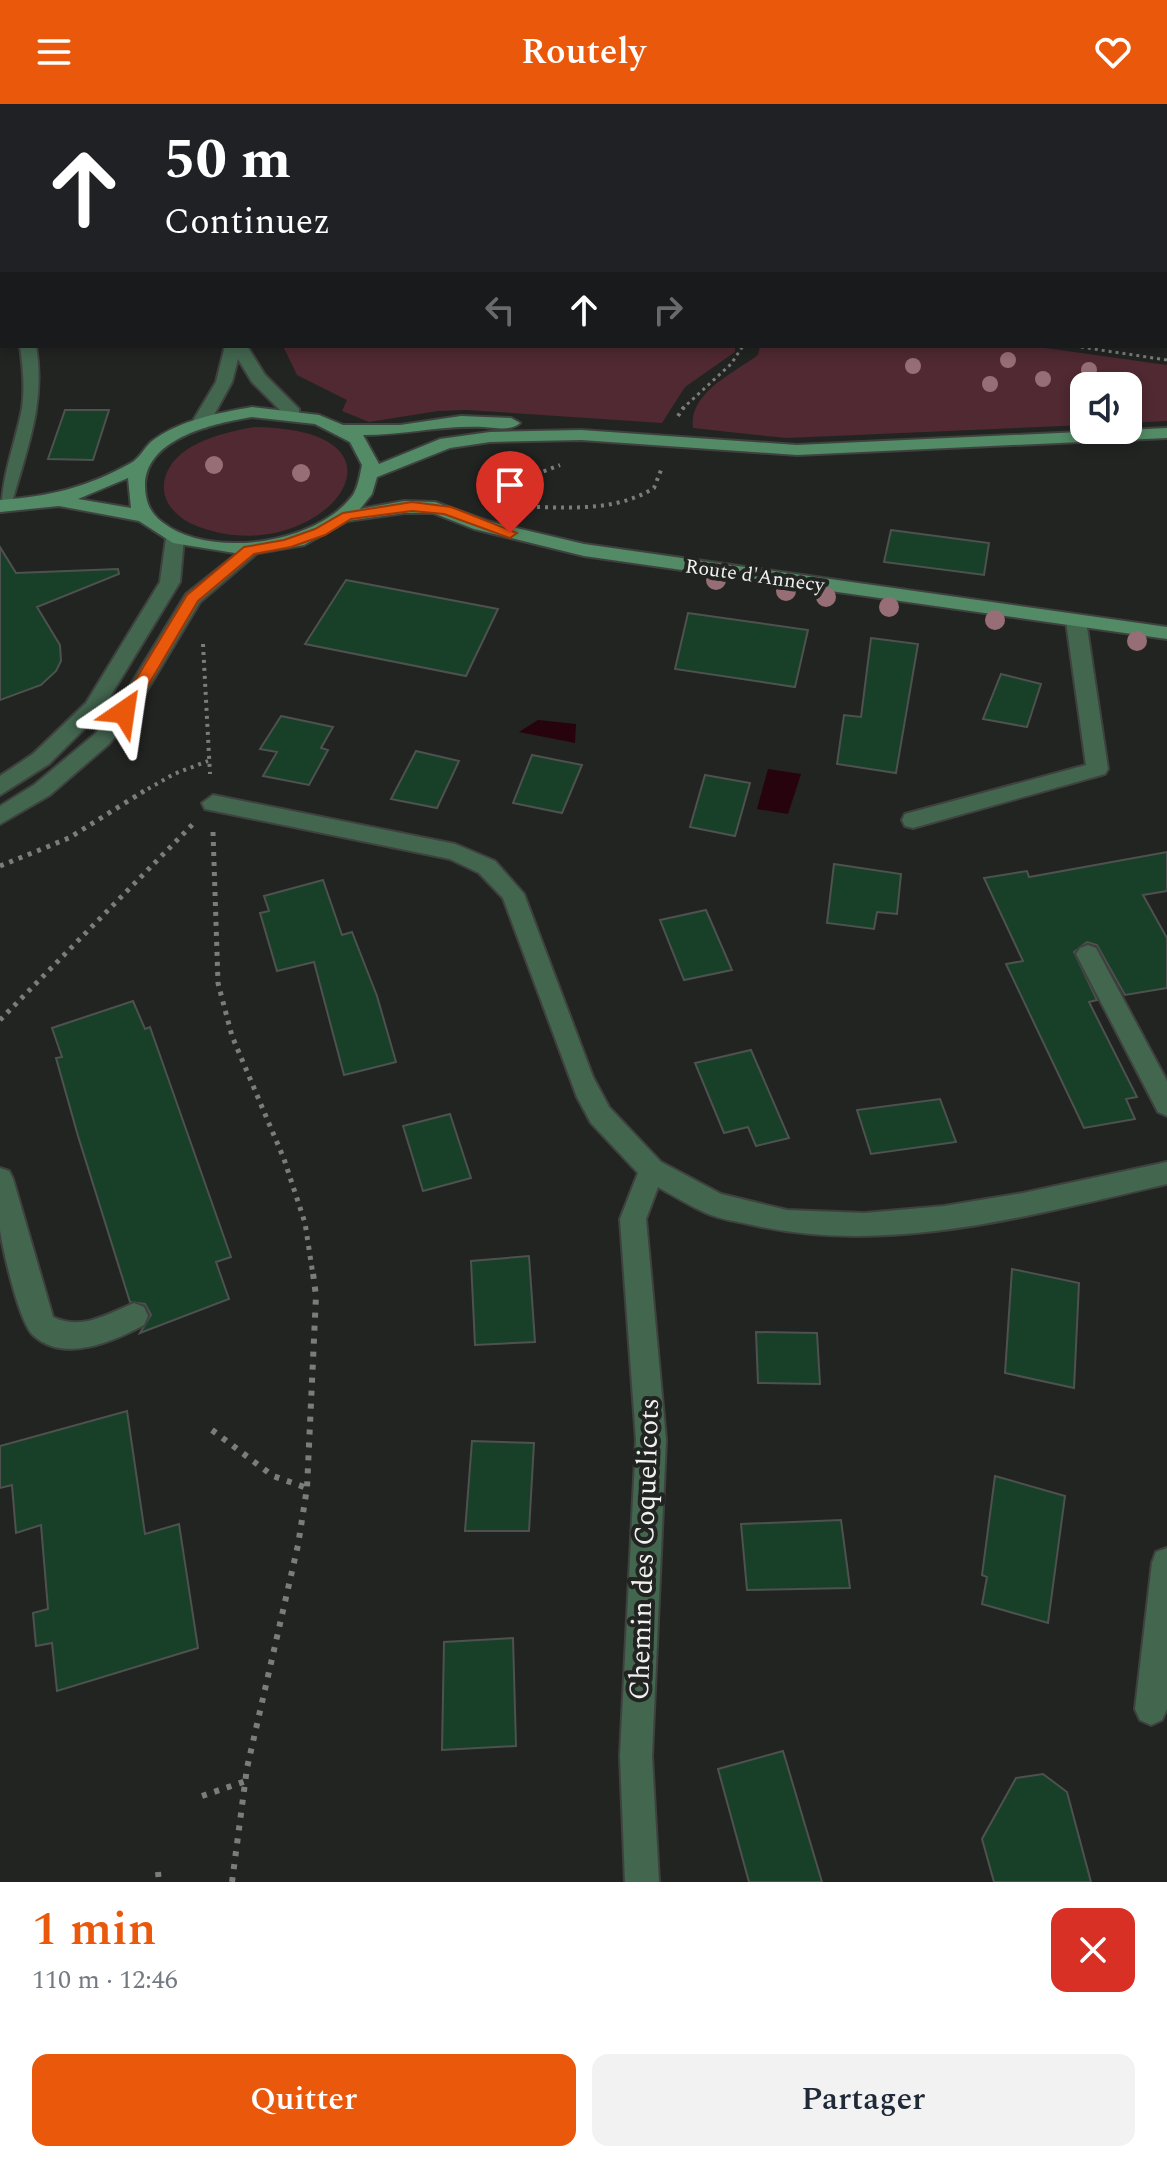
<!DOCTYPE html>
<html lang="fr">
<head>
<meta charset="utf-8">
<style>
	body { margin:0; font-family:Spectral,serif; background:#f2f2f3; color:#1f2937; height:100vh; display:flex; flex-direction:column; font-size:30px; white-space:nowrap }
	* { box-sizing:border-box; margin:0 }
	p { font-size:26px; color:#747a83 }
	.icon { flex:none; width:44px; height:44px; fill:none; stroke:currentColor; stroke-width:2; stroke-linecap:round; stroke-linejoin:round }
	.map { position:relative; height:1778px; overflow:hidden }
	.details { display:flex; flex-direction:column; background:#fff; flex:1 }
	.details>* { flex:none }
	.hud { position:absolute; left:0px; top:0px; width:1168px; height:244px; box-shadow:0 4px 12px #0003; background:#202124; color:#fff; overflow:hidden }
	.controls { position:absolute; left:1070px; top:268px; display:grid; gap:16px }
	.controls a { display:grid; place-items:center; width:72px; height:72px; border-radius:16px; background:#fff; box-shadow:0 4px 12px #0003; font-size:40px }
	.pin { position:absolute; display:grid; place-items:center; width:68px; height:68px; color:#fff; margin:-82px -34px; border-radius:50% 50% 50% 0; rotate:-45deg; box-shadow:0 0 8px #0007 }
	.pin .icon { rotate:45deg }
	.me { position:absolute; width:88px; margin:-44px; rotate:32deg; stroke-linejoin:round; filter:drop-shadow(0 0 6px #0008) }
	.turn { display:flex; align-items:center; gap:28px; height:168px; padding:0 32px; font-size:36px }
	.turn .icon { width:104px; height:104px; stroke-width:2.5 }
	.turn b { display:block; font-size:56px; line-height:68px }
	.lanes { display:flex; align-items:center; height:76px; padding:0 32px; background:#0003; justify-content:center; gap:40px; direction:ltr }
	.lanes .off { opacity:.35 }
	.round { display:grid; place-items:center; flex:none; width:84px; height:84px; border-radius:16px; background:#f2f2f3 }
	.headline { display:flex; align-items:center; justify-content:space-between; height:136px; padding:0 32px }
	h1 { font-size:48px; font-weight:600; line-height:60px; color:#ea580c }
	.cta { display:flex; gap:16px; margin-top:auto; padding:16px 32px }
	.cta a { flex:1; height:92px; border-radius:16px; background:#ea580c; color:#fff; font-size:32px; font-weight:600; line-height:92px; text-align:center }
	.cta a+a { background:#f2f2f3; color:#1f2937 }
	header { display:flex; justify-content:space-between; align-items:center; height:104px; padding:0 32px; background:#ea580c; color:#fff; font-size:36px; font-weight:600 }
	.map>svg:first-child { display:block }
	.green { fill:#502932 }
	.water { fill:#26030d }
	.building { fill:#184028; stroke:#4e514f; stroke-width:2 }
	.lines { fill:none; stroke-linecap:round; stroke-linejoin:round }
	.lane-casing { stroke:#3f413f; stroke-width:4 }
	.street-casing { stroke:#3f413f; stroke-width:4 }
	.secondary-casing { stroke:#3f413f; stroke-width:4 }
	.path-far3 { stroke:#7b7d7b; stroke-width:3; stroke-dasharray:3 4; stroke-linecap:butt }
	.path-far2 { stroke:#7b7d7b; stroke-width:4; stroke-dasharray:3 5; stroke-linecap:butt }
	.path-far1 { stroke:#7b7d7b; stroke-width:5; stroke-dasharray:4 6; stroke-linecap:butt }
	.path { stroke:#7b7d7b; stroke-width:6; stroke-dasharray:5 8; stroke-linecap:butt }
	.lane { fill:#43664f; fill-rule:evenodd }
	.street { fill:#43664f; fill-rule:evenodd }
	.secondary { fill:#528b66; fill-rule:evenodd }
	.tree { fill:#976e76 }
	.route { fill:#ea580c; stroke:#983908; stroke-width:2 }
	.labels { text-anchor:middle; stroke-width:8; stroke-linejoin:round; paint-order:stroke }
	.far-street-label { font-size:20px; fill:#eff1f0; stroke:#222422 }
	.near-street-label { font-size:28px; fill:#eff1f0; stroke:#222422 }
</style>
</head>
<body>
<header><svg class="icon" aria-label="menu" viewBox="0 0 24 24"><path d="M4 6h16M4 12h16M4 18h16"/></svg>Routely<svg class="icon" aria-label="heart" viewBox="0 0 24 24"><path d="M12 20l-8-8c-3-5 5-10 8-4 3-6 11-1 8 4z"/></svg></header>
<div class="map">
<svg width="1167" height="1778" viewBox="0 0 1167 1778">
	<rect width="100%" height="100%" fill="#222422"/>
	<path class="green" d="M283,242H735V248L685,283L662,319L467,306L438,307L369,318L342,307L347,296L297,271Z
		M760,242H1031L1167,261V317L1128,319V282H1084V321L786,334L693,324C688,289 734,269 758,251Z
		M254,323C438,325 314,474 192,420C179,414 163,400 164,383C166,341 222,329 254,323Z"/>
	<path class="water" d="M538,616L576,620L575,639L519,628Z
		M768,665L801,670L788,710L757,705Z"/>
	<path class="building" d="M65,306H109L93,356L48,355Z
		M891,426L989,439L984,471L884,458Z
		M0,443L16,469L118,465L119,470L37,503L60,541L61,557L56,567L41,581L0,596Z
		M346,476L498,505L466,572L305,540Z
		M688,509L808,526L795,583L675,565Z
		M871,534L918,540L896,669L837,660L844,611L861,613Z
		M1001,570L1041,580L1027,623L983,615Z
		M281,612L333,623L321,644L328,646L309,681L263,672L277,648L260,645Z
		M416,647L459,657L437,704L391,695Z
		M532,651L582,661L562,709L513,699Z
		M705,671L750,679L735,732L690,723Z
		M1167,748V787L1143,791L1167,834V884L1125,891L1097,841L1087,838L1074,848L1097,896L1089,898L1137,993L1126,995L1135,1015L1084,1024L1006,860L1023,857L984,774L1027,767L1029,773Z
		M834,760L901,770L897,810L877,808L874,825L827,819Z
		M323,776L342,831L352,828L377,892L396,958L344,971L314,858L277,867L260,809L269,807L264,792Z
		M706,806L732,866L684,876L660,816Z
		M133,897L145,925L150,923L231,1153L216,1158L229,1195L140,1229L151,1211L145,1200L130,1198L78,1032L56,954L62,953L52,924Z
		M751,946L789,1034L756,1042L748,1023L724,1029L695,959Z
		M940,995L956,1038L871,1050L857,1006Z
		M450,1010L471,1074L423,1087L403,1022Z
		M529,1152L535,1238L475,1241L471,1157Z
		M1012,1165L1079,1179L1074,1284L1005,1269Z
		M756,1228L817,1229L820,1280L758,1279Z
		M127,1307L145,1430L179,1420L198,1544L57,1587L52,1539L36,1542L33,1509L48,1505L41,1421L16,1429L12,1381L0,1384V1342Z
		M472,1337L534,1339L529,1427H465Z
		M995,1372L1065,1392L1048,1519L982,1500L987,1473L982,1471Z
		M841,1416L850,1484L747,1486L741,1420Z
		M513,1534L516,1642L442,1646L444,1538Z
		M783,1647L822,1778H749L718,1665Z
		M1043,1670L1067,1688L1091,1778H994L982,1735L1016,1674Z"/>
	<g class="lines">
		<defs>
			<path id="lane" d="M416,0H433L435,2H418Z
				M0,1064L9,1067L13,1075L53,1213C82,1227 107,1210 134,1199L144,1203L148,1212L144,1221C114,1237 64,1260 33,1231C19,1218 3,1146 0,1126C0,1106 0,1084 0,1064Z"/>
			<path id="street" d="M20,242H36C46,300 26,347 11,402L2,408C0,378 16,336 22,305C25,283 23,263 20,242Z
				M225,242H247L265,271L299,305V313H287L252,278L238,255L232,278L209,320L206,324H194L191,320L216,278Z
				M175,428L184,434L180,478L100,609L49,660L0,691V672L33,650L86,599L160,478L166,434Z
				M249,440L258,446L256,450L200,498L131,613L109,640L50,691L0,720V702L34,681L95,630L117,603L186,490Z
				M1076,511L1086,517L1108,665L1105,670L913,724L905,722L902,716L905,710L1086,661L1066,517Z
				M213,691L455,740L495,757L524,790L593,973L609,1003L661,1058L721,1090L787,1106L864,1109L944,1102L1023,1089L1167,1058V1080C1031,1111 886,1153 748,1120C734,1117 719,1115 706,1109C690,1102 674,1092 658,1083L646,1115L666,1336L652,1652L659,1778H625L620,1652L636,1336L620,1115L638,1069L591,1019L577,993L503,794L479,769L450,755L205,705L202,699Z
				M1088,841L1096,844L1167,977V1012L1158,1008L1076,850L1080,844Z
				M1167,1444V1605L1162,1616L1151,1621L1140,1616L1135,1605L1152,1459L1156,1448Z"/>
			<path id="secondary" d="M252,303L319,311L343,321H400L461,312L511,314L520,319C511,327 496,324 484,323C443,321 404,331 363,331L379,360L440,335L490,328L581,326L797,341L1167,324V334L797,351L581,336L490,338L450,344L377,373L372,390L360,405L404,397L435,398L487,417L584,440L1167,523V535L584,452L474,425L433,409H404L347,417L304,441L247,451L173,439L139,417L59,402L0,408V396C47,393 89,383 131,359C139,355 144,344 152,337C180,316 218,309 252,303ZM252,313L315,320L350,338L362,361C360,371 358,383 353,391C317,440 210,456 162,418C149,408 145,396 145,380C147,333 216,319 252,313ZM128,374L131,404L78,395Z"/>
		</defs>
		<use href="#lane" class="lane-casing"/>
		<use href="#street" class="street-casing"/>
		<use href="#secondary" class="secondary-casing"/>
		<path class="path-far3" d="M465,0L468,1
			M632,0L637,2
			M177,2L180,0
			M551,2L557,0
			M1074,242L1167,256
			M682,305L731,260L743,242"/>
		<path class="path-far2" d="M678,312L684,303
			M500,399L516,378L560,361
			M537,403C578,404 618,406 654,384L661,366
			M203,540L210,670
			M141,689L174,670L208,657"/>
		<path class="path-far1" d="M213,728L218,879L232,932L284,1055L305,1119L313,1171
			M0,762L69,734L144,687
			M0,916L193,720"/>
		<path class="path" d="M212,1326L273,1372L307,1384
			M202,1692L246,1677
			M158,1768L159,1778
			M232,1778L247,1664L298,1441L307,1384L316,1192L313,1169"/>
		<use href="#lane" class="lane"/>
		<use href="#street" class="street"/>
		<use href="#secondary" class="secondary"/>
	</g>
	<g class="tree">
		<circle cx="1008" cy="256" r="8"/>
		<circle cx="913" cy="262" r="8"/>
		<circle cx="1089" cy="266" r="8"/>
		<circle cx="1043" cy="275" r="8"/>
		<circle cx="990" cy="280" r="8"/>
		<circle cx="214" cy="361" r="9"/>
		<circle cx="301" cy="369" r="9"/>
		<circle cx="716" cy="476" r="10"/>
		<circle cx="786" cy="487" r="10"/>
		<circle cx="826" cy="493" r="10"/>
		<circle cx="889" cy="503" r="10"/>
		<circle cx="995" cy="516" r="10"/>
		<circle cx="1137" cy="537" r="10"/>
	</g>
	<path class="route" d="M412,398L451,403L517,429L510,434L444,410L412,407L351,415L325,431L291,443L254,450L198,497L130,612H119L116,608L187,491L244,443L284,436L315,425L343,409Z"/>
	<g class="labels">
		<g class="far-street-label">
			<text transform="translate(755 471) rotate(8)" y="7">Route d'Annecy</text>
		</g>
		<g class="near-street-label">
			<text transform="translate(643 1445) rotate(-88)" y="10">Chemin des Coquelicots</text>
		</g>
	</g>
</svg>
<div class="controls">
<a><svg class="icon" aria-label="sound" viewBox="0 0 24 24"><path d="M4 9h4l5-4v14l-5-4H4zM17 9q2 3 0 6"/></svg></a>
</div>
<div class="pin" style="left:510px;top:429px;background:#d93025"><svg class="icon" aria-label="arrive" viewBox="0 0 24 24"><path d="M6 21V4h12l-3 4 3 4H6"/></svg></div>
<svg class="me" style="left:124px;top:608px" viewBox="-20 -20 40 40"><path d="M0-17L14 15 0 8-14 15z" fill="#ea580c" stroke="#fff" stroke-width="4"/></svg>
<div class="hud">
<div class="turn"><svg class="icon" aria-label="ahead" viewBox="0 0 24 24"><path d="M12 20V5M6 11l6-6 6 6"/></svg><div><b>50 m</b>Continuez</div></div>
<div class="lanes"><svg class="icon off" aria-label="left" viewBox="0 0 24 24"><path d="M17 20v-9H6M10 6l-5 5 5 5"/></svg><svg class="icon" aria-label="ahead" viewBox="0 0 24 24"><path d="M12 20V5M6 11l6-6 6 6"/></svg><svg class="icon off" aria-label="right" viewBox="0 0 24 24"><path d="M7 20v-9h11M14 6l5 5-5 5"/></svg></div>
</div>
</div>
<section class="details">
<div class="headline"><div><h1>1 min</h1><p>110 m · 12:46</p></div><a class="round" style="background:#d93025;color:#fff"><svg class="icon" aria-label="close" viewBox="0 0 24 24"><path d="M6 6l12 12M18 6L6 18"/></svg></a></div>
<div class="cta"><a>Quitter</a><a>Partager</a></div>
</section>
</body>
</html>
